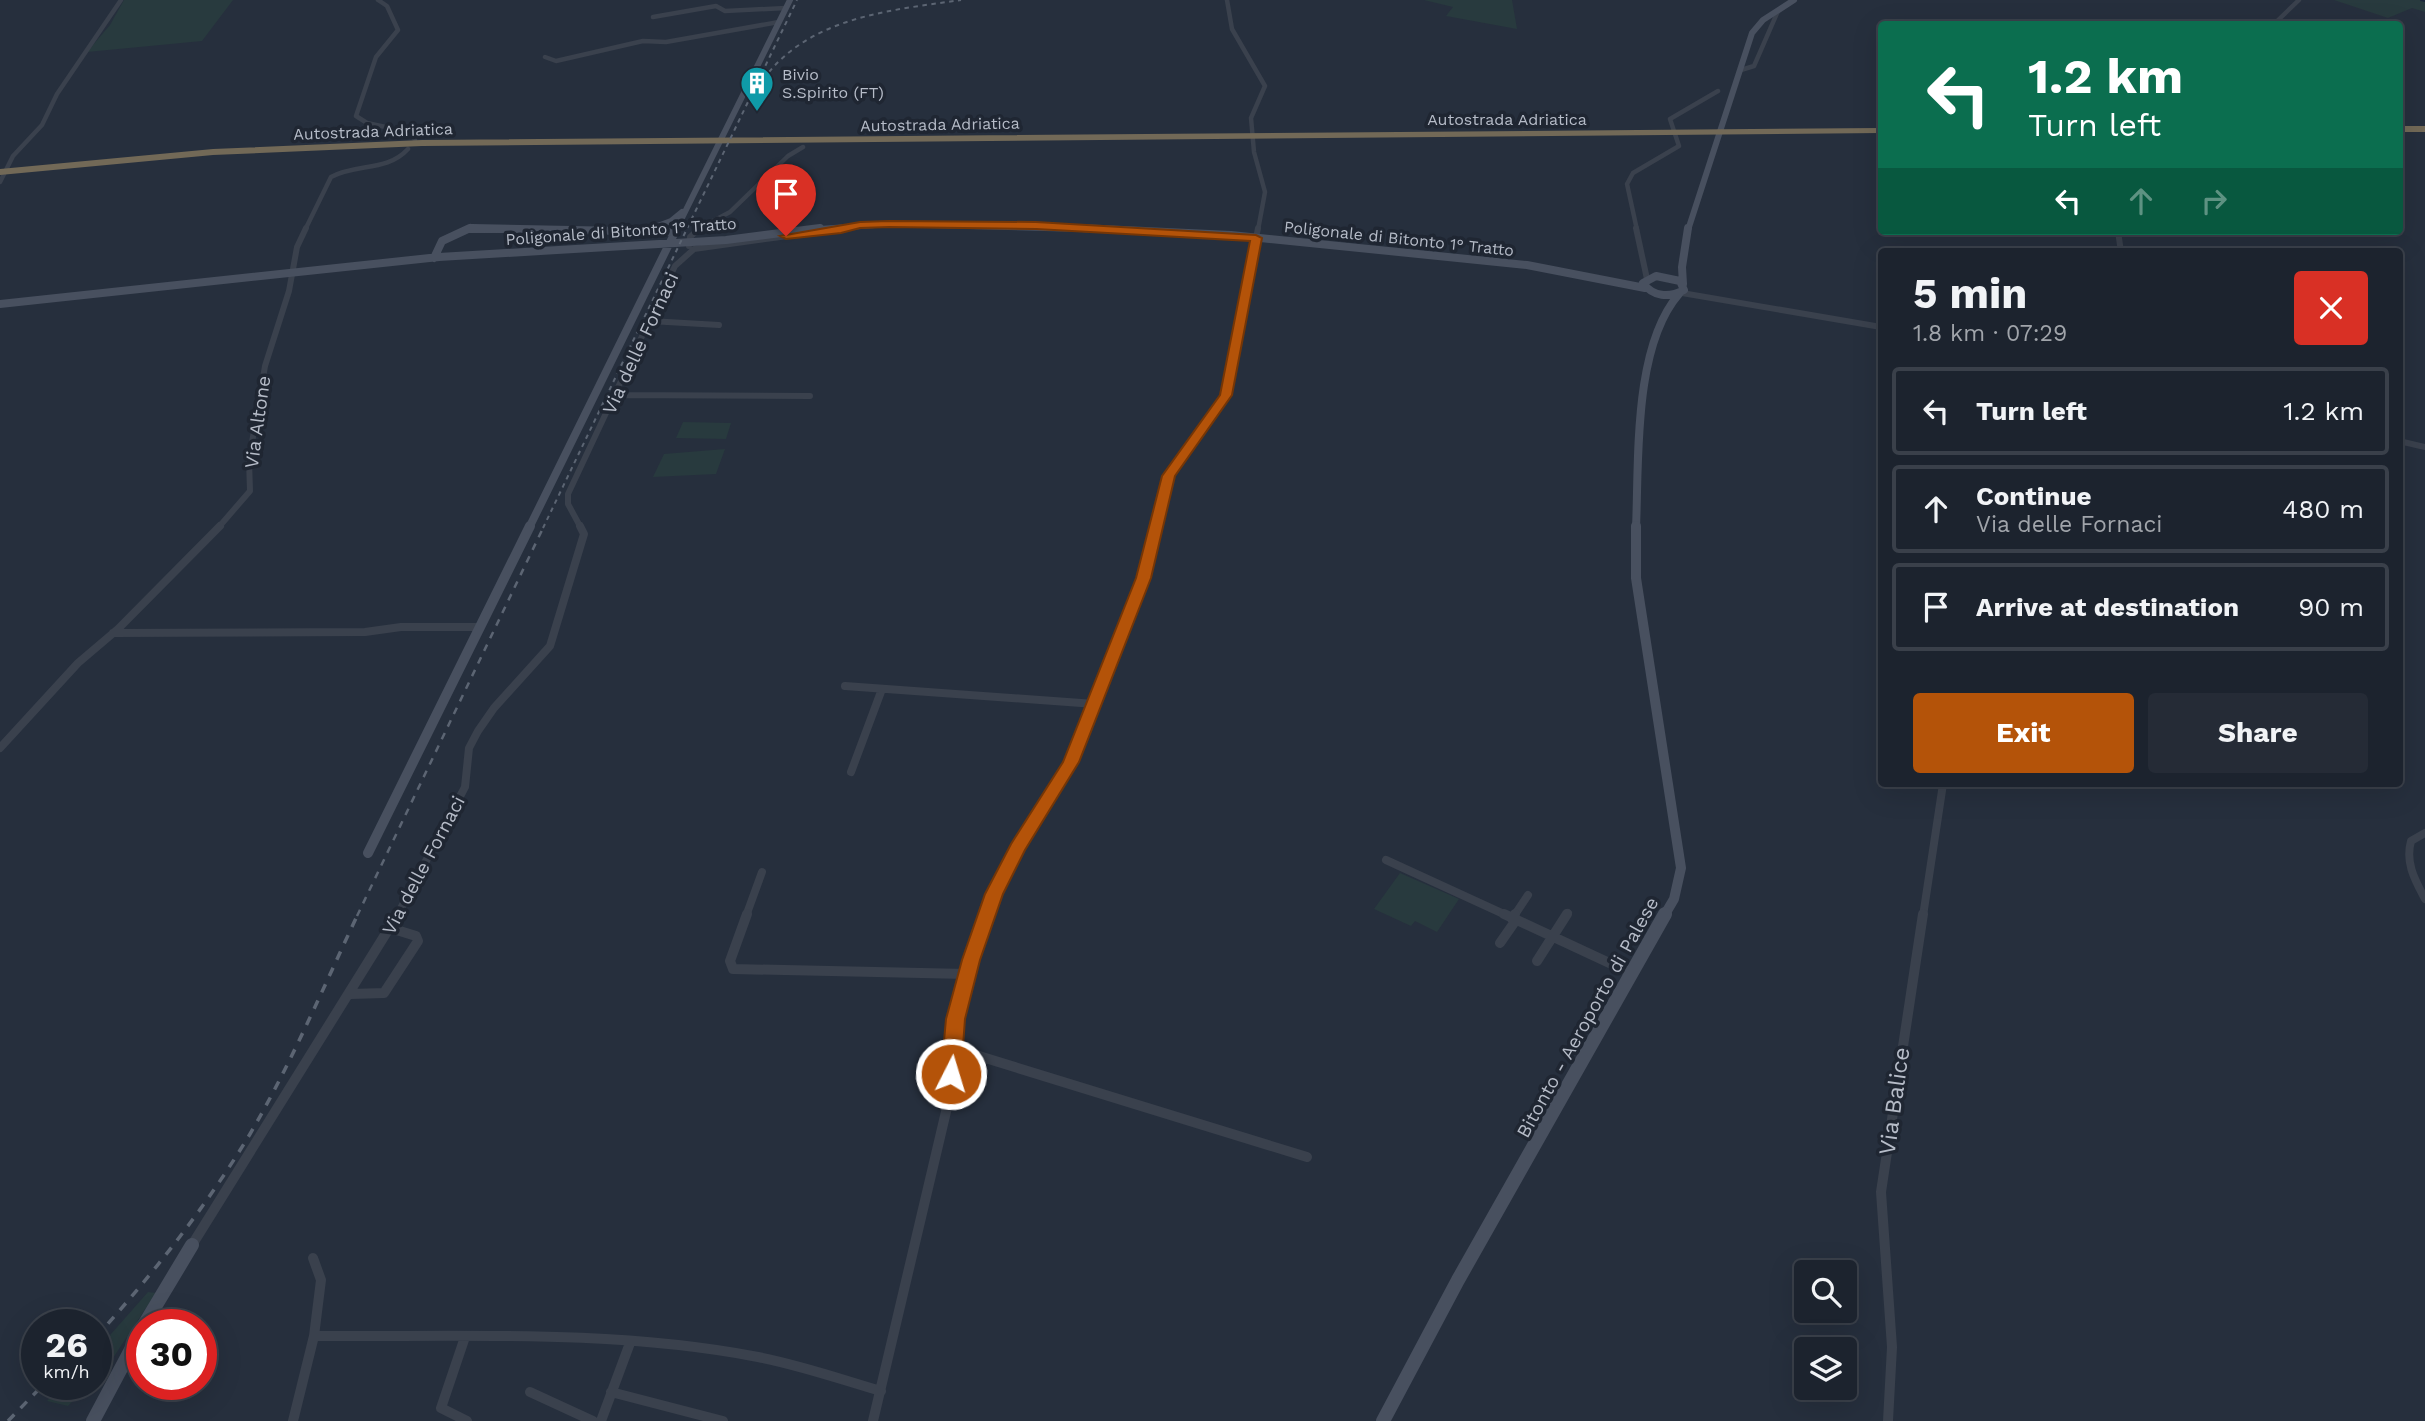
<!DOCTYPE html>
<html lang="en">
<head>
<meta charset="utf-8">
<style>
	body { margin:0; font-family:"Work Sans",sans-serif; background:#252b36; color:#f1f3f6; height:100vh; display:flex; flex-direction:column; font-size:26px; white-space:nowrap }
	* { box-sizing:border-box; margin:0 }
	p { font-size:23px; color:#a0a4aa }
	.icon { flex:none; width:38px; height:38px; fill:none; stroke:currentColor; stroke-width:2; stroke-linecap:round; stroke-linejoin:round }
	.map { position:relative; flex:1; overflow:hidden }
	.drawer { position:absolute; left:1878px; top:248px; width:525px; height:539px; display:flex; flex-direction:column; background:#1c232e; border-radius:7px; box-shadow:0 7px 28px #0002,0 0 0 2px #3a404a }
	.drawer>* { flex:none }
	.hud { position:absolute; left:1878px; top:21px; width:525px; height:214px; border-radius:7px; box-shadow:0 7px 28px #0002,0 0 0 2px #3a404a; background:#0b6e4f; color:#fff; overflow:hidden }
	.controls { position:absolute; left:1794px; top:1260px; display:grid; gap:14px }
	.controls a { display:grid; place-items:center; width:63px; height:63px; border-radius:7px; background:#1c232e; box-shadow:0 7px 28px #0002,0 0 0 2px #3a404a; font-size:35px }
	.speed { position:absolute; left:21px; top:1309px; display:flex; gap:14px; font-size:35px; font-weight:700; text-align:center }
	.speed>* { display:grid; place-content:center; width:91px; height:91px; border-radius:50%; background:#1c232e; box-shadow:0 7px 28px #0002,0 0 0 2px #3a404a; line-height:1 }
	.speed small { font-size:18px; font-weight:400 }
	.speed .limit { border:10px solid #d22; background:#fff; color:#111 }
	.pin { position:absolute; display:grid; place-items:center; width:60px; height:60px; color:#fff; margin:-72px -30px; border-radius:50% 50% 50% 0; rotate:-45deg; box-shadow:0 0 7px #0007 }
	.pin .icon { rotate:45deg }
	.me { position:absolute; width:77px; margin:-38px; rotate:5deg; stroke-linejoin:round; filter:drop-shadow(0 0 5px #0008) }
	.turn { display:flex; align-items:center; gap:24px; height:147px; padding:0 35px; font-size:32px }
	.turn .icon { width:91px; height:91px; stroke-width:2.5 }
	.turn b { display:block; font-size:49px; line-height:60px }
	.lanes { display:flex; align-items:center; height:66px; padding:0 35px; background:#0003; justify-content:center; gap:35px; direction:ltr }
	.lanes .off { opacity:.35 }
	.round { display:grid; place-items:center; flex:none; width:74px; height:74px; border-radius:7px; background:#252b36 }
	.overview { display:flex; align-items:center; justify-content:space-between; height:119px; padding:0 35px }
	h1 { font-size:42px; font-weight:700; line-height:52px }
	.action { display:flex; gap:14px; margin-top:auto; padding:14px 35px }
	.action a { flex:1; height:80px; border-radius:7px; background:#b45309; color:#fff; font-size:28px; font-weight:700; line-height:80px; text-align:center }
	.action a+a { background:#252b36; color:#f1f3f6 }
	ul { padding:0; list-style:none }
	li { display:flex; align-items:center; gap:21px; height:88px; margin:0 14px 10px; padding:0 21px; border:4px solid #3a404a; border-radius:7px }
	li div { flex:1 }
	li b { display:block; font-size:26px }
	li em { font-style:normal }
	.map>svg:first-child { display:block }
	.green { fill:#283a3e }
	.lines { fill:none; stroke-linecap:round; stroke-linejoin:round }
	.stream { stroke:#1a253a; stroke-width:2 }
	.street-far3 { stroke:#3a414d; stroke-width:4.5 }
	.street-far2 { stroke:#3a414d; stroke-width:6 }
	.street-far1 { stroke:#3a414d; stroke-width:8 }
	.street { stroke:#3a414d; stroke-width:10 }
	.secondary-far3 { stroke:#48505f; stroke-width:6 }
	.secondary-far2 { stroke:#48505f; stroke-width:8 }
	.secondary-far1 { stroke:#48505f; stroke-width:10 }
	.secondary { stroke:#48505f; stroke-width:14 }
	.highway { fill:#726957; fill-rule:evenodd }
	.rail-far2 { stroke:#5c6573; stroke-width:2; stroke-dasharray:4.5 4.5; stroke-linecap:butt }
	.rail-far1 { stroke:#5c6573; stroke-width:2.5; stroke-dasharray:7 7; stroke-linecap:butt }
	.rail { stroke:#5c6573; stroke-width:3.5; stroke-dasharray:9 9; stroke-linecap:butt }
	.route { fill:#b45309; stroke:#753606; stroke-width:2 }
	.labels { text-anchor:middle; stroke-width:7; stroke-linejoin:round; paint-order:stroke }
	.far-poi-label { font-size:16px; fill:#b6bcc8; stroke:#1f2632; text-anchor:start }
	.far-street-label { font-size:16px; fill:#b6bcc8; stroke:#1f2632 }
	.street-label { font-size:19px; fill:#b6bcc8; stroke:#1f2632 }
	.near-street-label { font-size:23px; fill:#b6bcc8; stroke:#1f2632 }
</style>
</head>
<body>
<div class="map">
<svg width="2425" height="1421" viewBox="0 0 2425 1421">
	<rect width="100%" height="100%" fill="#262f3d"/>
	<path class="green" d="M124,0H233L202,41L87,52L110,25Z
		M1424,0H1512L1517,29L1446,16L1453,7Z
		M2334,0H2425V12L2412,8L2388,18Z
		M683,422L731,423L726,439L676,438Z
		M725,449L716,474L653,477L664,454Z
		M1400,873L1459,899L1437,932L1415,921L1411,926L1374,909Z
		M148,1292L156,1293L111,1361L96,1376V1351Z
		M63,1384H89L68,1406L47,1401Z"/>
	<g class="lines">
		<path class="stream" d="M2421,0L2425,1"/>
		<path class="street-far3" d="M378,0L387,6L398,30L376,57L356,116L367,123L409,132L415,140
			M1227,0L1232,29L1265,86L1251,118L1254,152L1265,192L1258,230
			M653,17L716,6L725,11L786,8
			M2274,24L2299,0
			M545,57L556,61L643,41L666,42L779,22
			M1741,70L1754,66L1778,11
			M0,182L13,156L42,125L57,94L121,0
			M305,230L331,177C357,163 387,172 408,149
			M696,230L730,212L788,156L803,147
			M1637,230L1627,184L1633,173L1679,146L1670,119L1718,91"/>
		<path class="street-far2" d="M1636,228L1647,279
			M2118,231L2121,252
			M689,246L690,237L700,228
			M1682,293L1881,327
			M650,321L719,325
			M616,395L810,396
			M2399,441L2425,447
			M218,528L250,491L249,460L265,366L289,291L297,247L306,228
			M581,528L568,504V494L675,266L694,249L788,236
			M1156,528L1169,476L1226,395L1258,228"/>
		<path class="street-far1" d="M113,633L365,632L401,627H480
			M845,686L1095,704
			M0,748L78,663L118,629L220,526
			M851,772L882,689
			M2425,833L2411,841C2405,863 2415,880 2425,899
			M1386,860L1508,916
			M397,916L465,787L469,748L478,731L494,708L550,646L584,534L580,526
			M746,916L762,872
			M986,916L1017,849L1071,762L1144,577L1157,526
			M1514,916L1528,895
			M1566,916L1568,913
			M1923,916L1943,784"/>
		<path class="street" d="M747,914L730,961L733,969L967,974
			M1504,914L1633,974
			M1512,919L1515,914
			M1500,943L1516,920
			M1537,961L1567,914
			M351,994L384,993L418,941L416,936L390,928
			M953,1048L1307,1157
			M192,1245L398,914
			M314,1336C461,1337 613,1329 758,1357C800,1365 840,1379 881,1391
			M465,1337L441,1408L467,1421
			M530,1392L593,1421
			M611,1392L723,1421
			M293,1421L314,1336L321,1280L313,1258
			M601,1421L630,1343
			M873,1421L949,1099L956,1019L987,914
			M1888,1421L1892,1347L1881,1192L1923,914"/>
		<path class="secondary-far3" d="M466,230H525
			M647,230L671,221L682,212
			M676,230L790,0
			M806,230L889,224L1119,230
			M1688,230L1752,33L1763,20L1794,0"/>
		<path class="secondary-far2" d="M472,228L673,232
			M1081,228L1231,235L1527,265L1645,288
			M647,230L652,228
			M434,258L442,241L470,228
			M1656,276L1680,281L1684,290C1669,298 1653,297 1643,283Z
			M1683,284L1682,267L1688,228
			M0,304L439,257L726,240L820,228
			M529,528L677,228
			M1636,528C1639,460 1633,347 1679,294"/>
		<path class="secondary-far1" d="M1636,526V578L1681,868L1674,899L1664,916
			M368,853L530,526"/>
		<path class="secondary" d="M144,1325L192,1245
			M93,1421L142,1329
			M1383,1421L1458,1280L1665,914"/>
		<path class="highway" d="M2399,126H2425V132H2399Z
			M1881,128V133L422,146L213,155L0,175V169L213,149L422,140Z"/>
		<path class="rail-far2" d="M769,72C816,16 893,10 961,0
			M543,528L797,0"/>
		<path class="rail-far1" d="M357,916L544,526"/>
		<path class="rail" d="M96,1337C153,1274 206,1207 250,1134C291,1064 323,988 358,914
			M8,1421L44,1384"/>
	</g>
	<path class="route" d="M889,221L1036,222L1256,235L1262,238L1232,395L1175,476L1151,578L1079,762L1025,850L1003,894L980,960L965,1019L961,1074L958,1080H944L941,1074L946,1019L962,960L985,894L1011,844L1063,762L1136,578L1162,476L1220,395L1250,241L1036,229L889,227L860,228L841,233L786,239L780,236L860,222Z"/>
	<defs>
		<symbol id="building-pin" viewBox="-11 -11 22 30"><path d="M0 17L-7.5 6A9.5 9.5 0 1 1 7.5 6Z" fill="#0f9aa8" stroke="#1f2632"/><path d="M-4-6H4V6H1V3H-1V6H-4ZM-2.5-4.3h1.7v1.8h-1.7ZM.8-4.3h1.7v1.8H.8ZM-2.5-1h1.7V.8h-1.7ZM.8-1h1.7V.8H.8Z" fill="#fff"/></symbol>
	</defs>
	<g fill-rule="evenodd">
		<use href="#building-pin" x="738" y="64" width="38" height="52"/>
	</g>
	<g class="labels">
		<g class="far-poi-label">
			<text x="782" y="80">Bivio<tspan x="782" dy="18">S.Spirito (FT)</tspan></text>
		</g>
		<g class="far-street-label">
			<text x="1507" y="125">Autostrada Adriatica</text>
			<text transform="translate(940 124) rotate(-1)" y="6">Autostrada Adriatica</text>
			<text transform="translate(373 131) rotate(-2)" y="6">Autostrada Adriatica</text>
			<text transform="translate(621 231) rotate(-4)" y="6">Poligonale di Bitonto 1° Tratto</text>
			<text transform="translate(1399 238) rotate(6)" y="6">Poligonale di Bitonto 1° Tratto</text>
		</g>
		<g class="street-label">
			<text transform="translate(640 343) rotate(-65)" y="7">Via delle Fornaci</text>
			<text transform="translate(257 422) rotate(-82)" y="7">Via Altone</text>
			<text transform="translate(423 865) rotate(-62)" y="7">Via delle Fornaci</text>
			<text transform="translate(1587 1017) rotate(-61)" y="7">Bitonto - Aeroporto di Palese</text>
		</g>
		<g class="near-street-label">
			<text transform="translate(1894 1101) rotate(-82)" y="8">Via Balice</text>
		</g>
	</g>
</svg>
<div class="controls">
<a><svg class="icon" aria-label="search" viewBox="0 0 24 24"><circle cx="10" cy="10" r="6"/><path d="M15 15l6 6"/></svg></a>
<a><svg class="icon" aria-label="layers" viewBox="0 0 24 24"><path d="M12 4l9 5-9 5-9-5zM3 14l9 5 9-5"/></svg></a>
</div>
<div class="speed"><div>26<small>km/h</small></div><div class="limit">30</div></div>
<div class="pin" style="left:786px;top:236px;background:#d93025"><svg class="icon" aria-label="arrive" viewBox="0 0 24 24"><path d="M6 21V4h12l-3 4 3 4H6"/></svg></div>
<svg class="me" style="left:951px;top:1074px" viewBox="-20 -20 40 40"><circle r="17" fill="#b45309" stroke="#fff" stroke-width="3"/><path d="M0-11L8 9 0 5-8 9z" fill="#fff"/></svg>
<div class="hud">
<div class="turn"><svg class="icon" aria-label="left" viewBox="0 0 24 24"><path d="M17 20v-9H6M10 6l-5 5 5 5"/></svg><div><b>1.2 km</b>Turn left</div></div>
<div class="lanes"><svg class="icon" aria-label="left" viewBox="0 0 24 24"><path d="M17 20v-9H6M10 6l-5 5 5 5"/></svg><svg class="icon off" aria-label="ahead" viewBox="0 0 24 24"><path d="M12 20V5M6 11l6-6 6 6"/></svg><svg class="icon off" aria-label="right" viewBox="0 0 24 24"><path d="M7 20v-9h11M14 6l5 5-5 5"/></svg></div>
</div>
<section class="drawer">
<div class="overview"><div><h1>5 min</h1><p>1.8 km · 07:29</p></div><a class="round" style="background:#d93025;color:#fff"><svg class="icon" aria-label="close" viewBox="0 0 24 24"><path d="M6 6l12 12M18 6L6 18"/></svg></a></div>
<ul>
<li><svg class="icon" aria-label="left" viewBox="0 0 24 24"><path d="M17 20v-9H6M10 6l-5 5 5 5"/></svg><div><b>Turn left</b></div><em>1.2 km</em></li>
<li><svg class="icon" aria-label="ahead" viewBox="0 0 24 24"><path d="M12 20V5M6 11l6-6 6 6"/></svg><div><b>Continue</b><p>Via delle Fornaci</p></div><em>480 m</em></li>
<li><svg class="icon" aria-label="arrive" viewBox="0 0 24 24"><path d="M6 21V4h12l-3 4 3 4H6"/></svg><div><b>Arrive at destination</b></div><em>90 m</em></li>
</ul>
<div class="action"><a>Exit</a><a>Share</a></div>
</section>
</div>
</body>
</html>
